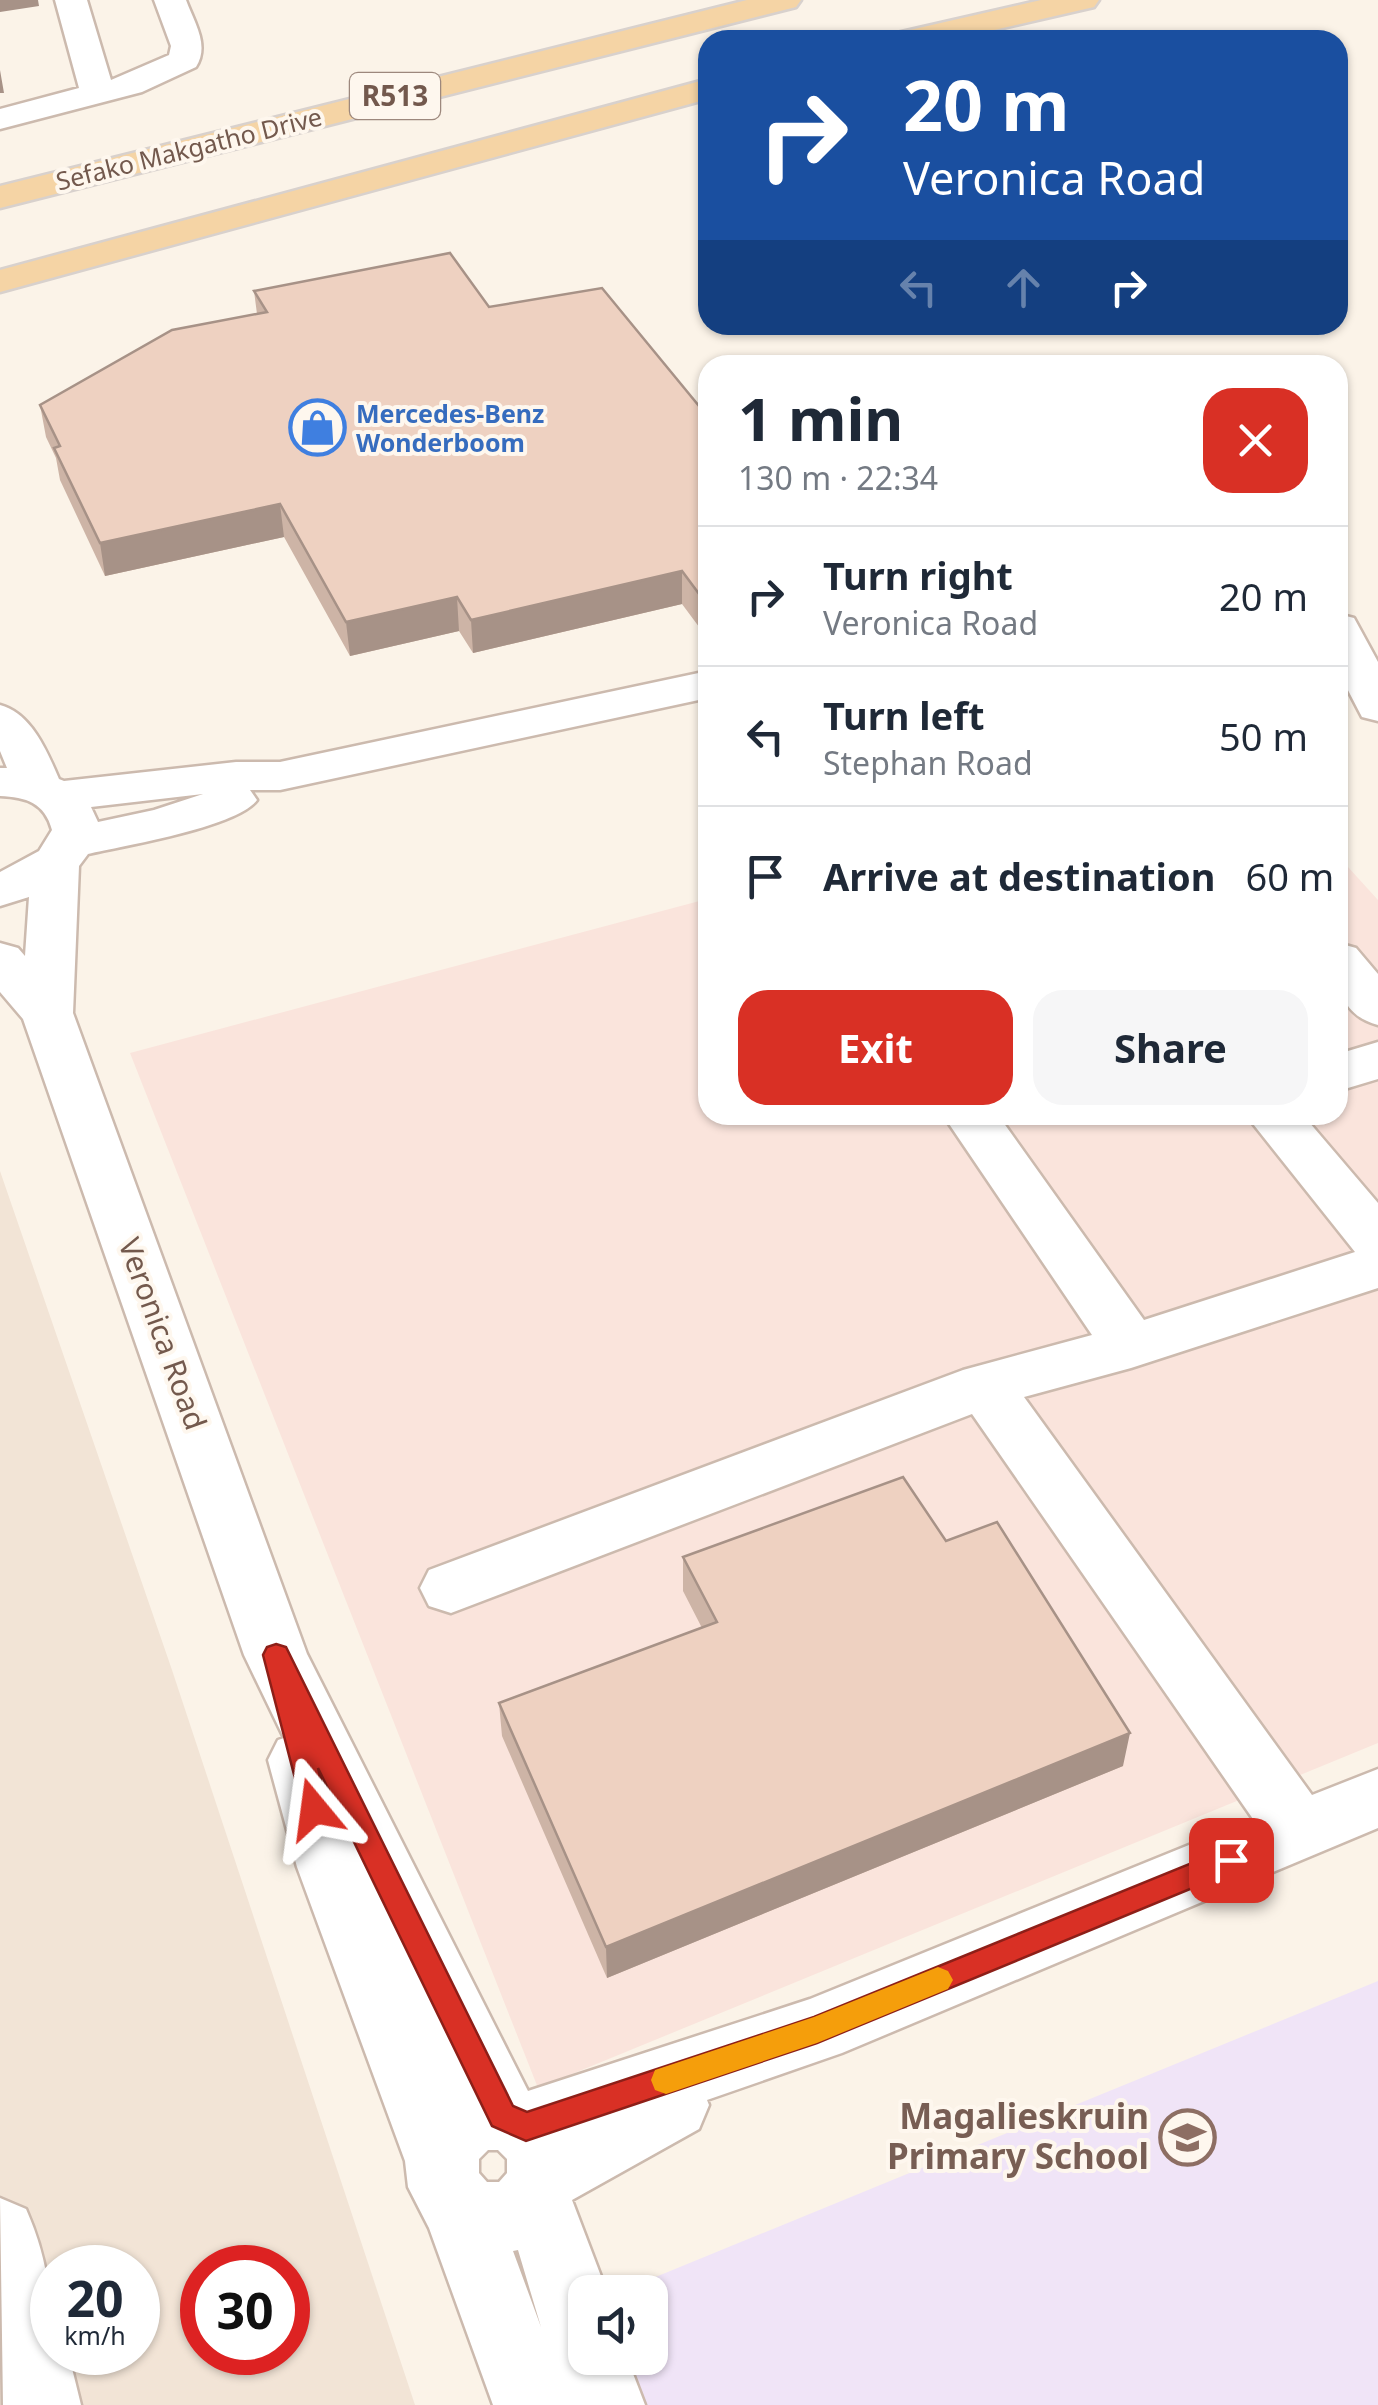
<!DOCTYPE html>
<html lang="en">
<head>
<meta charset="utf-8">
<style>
	body { margin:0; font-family:"Noto Sans",sans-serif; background:#f6f6f7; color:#1f2937; height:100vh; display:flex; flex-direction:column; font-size:38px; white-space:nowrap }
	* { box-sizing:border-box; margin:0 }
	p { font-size:32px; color:#747a83 }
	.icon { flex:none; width:55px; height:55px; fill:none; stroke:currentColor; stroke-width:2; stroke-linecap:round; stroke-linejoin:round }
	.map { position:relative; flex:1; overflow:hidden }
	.sheet { position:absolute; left:698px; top:355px; width:650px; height:770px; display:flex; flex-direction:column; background:#fff; border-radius:30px; box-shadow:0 2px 8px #0004 }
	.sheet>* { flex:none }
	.banner { position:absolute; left:698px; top:30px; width:650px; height:305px; border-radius:30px; box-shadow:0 2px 8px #0004; background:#1a4fa0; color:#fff; overflow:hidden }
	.buttons { position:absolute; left:568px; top:2275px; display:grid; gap:20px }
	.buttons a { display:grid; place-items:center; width:100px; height:100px; border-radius:20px; background:#fff; box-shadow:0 2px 8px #0004; font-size:50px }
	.speed { position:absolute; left:30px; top:2245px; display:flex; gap:20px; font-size:50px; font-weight:700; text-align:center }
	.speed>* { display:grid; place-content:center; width:130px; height:130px; border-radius:50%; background:#fff; box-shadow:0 2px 8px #0004; line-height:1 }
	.speed small { font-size:25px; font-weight:400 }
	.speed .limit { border:15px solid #d22; background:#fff; color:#111 }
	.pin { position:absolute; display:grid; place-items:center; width:85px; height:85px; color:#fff; margin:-42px; border-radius:20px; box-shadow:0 5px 15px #0006 }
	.me { position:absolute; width:110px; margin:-55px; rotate:344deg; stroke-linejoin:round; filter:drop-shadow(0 0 8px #0008) }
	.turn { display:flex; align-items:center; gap:35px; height:210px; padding:0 40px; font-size:45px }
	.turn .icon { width:130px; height:130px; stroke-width:2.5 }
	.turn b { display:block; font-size:70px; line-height:85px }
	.lanes { display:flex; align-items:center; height:95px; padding:0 40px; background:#0003; justify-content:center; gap:50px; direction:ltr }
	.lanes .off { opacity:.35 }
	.round { display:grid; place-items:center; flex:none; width:105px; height:105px; border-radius:30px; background:#f6f6f7 }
	.headline { display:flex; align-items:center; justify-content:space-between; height:170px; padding:0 40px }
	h1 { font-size:60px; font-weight:700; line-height:75px }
	.cta { display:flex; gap:20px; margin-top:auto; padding:20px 40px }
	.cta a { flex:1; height:115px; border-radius:30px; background:#d93025; color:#fff; font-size:40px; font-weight:700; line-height:115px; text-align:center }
	.cta a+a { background:#f6f6f7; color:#1f2937 }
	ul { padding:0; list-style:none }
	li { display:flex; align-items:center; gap:30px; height:140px; padding:0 40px; border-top:2px solid #e0e1e3 }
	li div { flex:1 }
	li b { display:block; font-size:38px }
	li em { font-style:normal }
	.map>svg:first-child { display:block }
	.residential { fill:#f2e4d6; fill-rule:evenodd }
	.commercial { fill:#fae4dc }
	.education { fill:#f0e4f7 }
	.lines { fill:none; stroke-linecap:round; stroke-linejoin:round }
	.minor-casing { stroke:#ccbaae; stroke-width:5 }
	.major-casing { stroke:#d8d1cd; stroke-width:5 }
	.minor { fill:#fff; fill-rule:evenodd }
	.major { fill:#f5d4a5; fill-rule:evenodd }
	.wall { fill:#cdb4a6 }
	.shaded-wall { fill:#a79287 }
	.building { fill:#eed1c1; stroke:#a79287; stroke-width:2.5 }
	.route { fill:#d93025; stroke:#8d1f18; stroke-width:2.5 }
	.slow { fill:#f59e0b }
	.labels { text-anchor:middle; stroke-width:8; stroke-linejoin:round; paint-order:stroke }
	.far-street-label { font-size:25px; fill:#73594d; stroke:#fef7ee }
	.far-shop-label { font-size:25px; font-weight:bold; fill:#366cbe; stroke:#fef7ee; text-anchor:start }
	.shield { fill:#fef7ee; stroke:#9d887d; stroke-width:2.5 }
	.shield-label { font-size:28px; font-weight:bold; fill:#73594d }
	.street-label { font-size:30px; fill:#73594d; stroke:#fef7ee }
	.near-education-label { font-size:35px; font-weight:bold; fill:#785e54; stroke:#fef7ee; text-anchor:end }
</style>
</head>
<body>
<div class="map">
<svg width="1378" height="2405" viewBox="0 0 1378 2405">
	<rect width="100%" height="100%" fill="#fbf3e8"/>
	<path class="residential" d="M0,1171L172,1670L415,2405H0ZM52,2268H138V2352H52ZM202,2268H288V2352H202Z"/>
	<path class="commercial" d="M1338,856L1378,900V1743L538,2088L130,1053L707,899L708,1115H1338Z"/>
	<path class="education" d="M1378,1981V2405H637L624,2358H650V2292H619Z"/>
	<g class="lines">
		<defs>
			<path id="minor" d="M55,0H87L111,80L169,55L171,46L154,0H186C194,22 210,45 196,67L142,92L0,129V109L79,88Z
				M1338,614L1354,618L1378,662V721L1362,717L1338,671Z
				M708,671V698L280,790H250L257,800C238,827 123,846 88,854L79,866L73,1013L307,1654L528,2091L810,1999L1253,1819L972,1414L451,1613L429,1606L420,1588L429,1570L963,1370L1092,1335L943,1115H998L1144,1320L1355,1252L1246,1115H1303L1378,1203V1288L1131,1368L1024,1397L1312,1795L1378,1769V1828L842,2053L707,2100L709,2105L699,2129L572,2200L607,2292H585V2358H627L645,2405H493L429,2228L408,2187L405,2161L297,1867L268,1760L278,1740L284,1738L244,1655L23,1019L0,992V943L18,948L25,956L29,897L0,906V872L39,851L52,830C45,803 26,797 0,796V768H7L0,751V705C31,713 47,751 59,779L64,781L236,762H280ZM203,794L154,810L98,822L91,807ZM488,2150H498L507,2159V2173L499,2182H487L479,2173V2159ZM518,2250L541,2327L513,2251Z
				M1338,943L1356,948L1378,974V1025C1337,1014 1336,980 1338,943Z
				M1378,1042V1079L1338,1091V1054Z
				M0,2198L26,2209C48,2259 52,2299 52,2352H68L81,2405H3Z"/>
			<path id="major" d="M747,0H801L796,7L0,208V186Z
				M1041,0H1099L1094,7L951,40H893L897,33Z
				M708,79V99L0,292V270Z"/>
		</defs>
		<use href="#minor" class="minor-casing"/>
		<use href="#major" class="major-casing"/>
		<use href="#minor" class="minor"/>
		<use href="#major" class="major"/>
	</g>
	<path class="wall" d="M254,291L489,307L708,417V639L682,604L473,653L459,631L350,656L284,537L105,576L60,480L56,458L46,437L40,405L257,314Z
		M946,1541L1123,1766L607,1978L502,1736L499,1703L702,1628L683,1591V1557Z"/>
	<path class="shaded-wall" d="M0,0H38L39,6L0,12Z
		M0,70L4,93H0Z
		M280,504L284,537L105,576L100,543Z
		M682,571V604L473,653L471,620Z
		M457,597L459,631L350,656L346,622Z
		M1130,1733L1123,1766L607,1978L606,1947Z"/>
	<path class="building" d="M450,253L489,307L602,288L708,417V606L682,571L471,620L457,597L346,622L280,504L100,543L54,448L60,446L40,405L172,330L267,312L254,291Z
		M903,1477L946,1541L997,1522L1130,1733L606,1947L499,1703L717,1622L683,1557Z"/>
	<path class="route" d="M276,1644L286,1647L513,2106L527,2112L814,2017L1231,1847L1241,1851L1245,1860L1241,1868L817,2043L526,2141L492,2126L318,1768L328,1809L324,1817L314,1821L305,1817L263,1655L267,1647Z"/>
	<path class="slow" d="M938,1967L948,1971L953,1980L948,1989L817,2043L666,2094L655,2090L651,2080L655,2070L814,2017Z"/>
	<defs>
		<symbol id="shop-ring" viewBox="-11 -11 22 22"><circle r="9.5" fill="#fef7ee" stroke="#3f7fe0" stroke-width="1.5"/><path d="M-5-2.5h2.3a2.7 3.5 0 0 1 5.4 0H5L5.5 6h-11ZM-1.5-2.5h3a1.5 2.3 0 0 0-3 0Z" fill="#3f7fe0"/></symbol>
		<symbol id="school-ring" viewBox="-11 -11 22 22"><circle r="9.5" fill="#fef7ee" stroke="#8d6e63" stroke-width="1.5"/><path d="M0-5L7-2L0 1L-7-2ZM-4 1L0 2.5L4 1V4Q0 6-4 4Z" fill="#8d6e63"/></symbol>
	</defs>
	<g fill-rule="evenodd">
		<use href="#shop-ring" x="286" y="396" width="63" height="63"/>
		<use href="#school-ring" x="1156" y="2106" width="63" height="63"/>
	</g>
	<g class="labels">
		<g class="far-street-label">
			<text transform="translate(189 149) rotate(-14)" y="9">Sefako Makgatho Drive</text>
		</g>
		<g class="far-shop-label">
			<text x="356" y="423">Mercedes-Benz<tspan x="356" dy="29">Wonderboom</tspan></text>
		</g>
		<rect class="shield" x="350" y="73" width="90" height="46" rx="8"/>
		<g class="shield-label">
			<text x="395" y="106">R513</text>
		</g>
		<g class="street-label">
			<text transform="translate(162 1334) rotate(70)" y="10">Veronica Road</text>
		</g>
		<g class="near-education-label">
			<text x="1149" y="2129">Magalieskruin<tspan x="1149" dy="40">Primary School</tspan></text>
		</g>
	</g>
</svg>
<div class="buttons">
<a><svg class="icon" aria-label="sound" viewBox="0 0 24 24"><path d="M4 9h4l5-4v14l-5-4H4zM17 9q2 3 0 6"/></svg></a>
</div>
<div class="speed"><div>20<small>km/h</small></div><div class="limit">30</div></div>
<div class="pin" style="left:1231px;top:1860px;background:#d93025"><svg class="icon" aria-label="arrive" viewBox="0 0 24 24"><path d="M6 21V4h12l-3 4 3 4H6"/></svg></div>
<svg class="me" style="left:314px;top:1809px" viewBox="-20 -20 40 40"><path d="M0-17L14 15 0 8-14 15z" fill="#d93025" stroke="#fff" stroke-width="4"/></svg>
<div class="banner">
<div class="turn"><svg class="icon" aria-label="right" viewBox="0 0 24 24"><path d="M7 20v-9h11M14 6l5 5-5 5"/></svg><div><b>20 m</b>Veronica Road</div></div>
<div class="lanes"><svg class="icon off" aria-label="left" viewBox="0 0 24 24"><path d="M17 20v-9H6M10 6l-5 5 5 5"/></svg><svg class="icon off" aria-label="ahead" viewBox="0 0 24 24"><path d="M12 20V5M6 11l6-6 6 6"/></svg><svg class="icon" aria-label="right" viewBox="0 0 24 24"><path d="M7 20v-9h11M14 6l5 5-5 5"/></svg></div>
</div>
<section class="sheet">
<div class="headline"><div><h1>1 min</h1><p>130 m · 22:34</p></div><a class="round" style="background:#d93025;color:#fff"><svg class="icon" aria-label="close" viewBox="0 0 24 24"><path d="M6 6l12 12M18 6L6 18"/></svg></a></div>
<ul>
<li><svg class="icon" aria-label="right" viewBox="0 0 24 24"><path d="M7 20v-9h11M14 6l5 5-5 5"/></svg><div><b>Turn right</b><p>Veronica Road</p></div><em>20 m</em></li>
<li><svg class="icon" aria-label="left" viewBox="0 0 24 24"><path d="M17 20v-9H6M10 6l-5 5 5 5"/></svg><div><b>Turn left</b><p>Stephan Road</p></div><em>50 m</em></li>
<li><svg class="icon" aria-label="arrive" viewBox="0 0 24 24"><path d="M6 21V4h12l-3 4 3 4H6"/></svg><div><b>Arrive at destination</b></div><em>60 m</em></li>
</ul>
<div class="cta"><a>Exit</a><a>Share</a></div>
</section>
</div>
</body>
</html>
